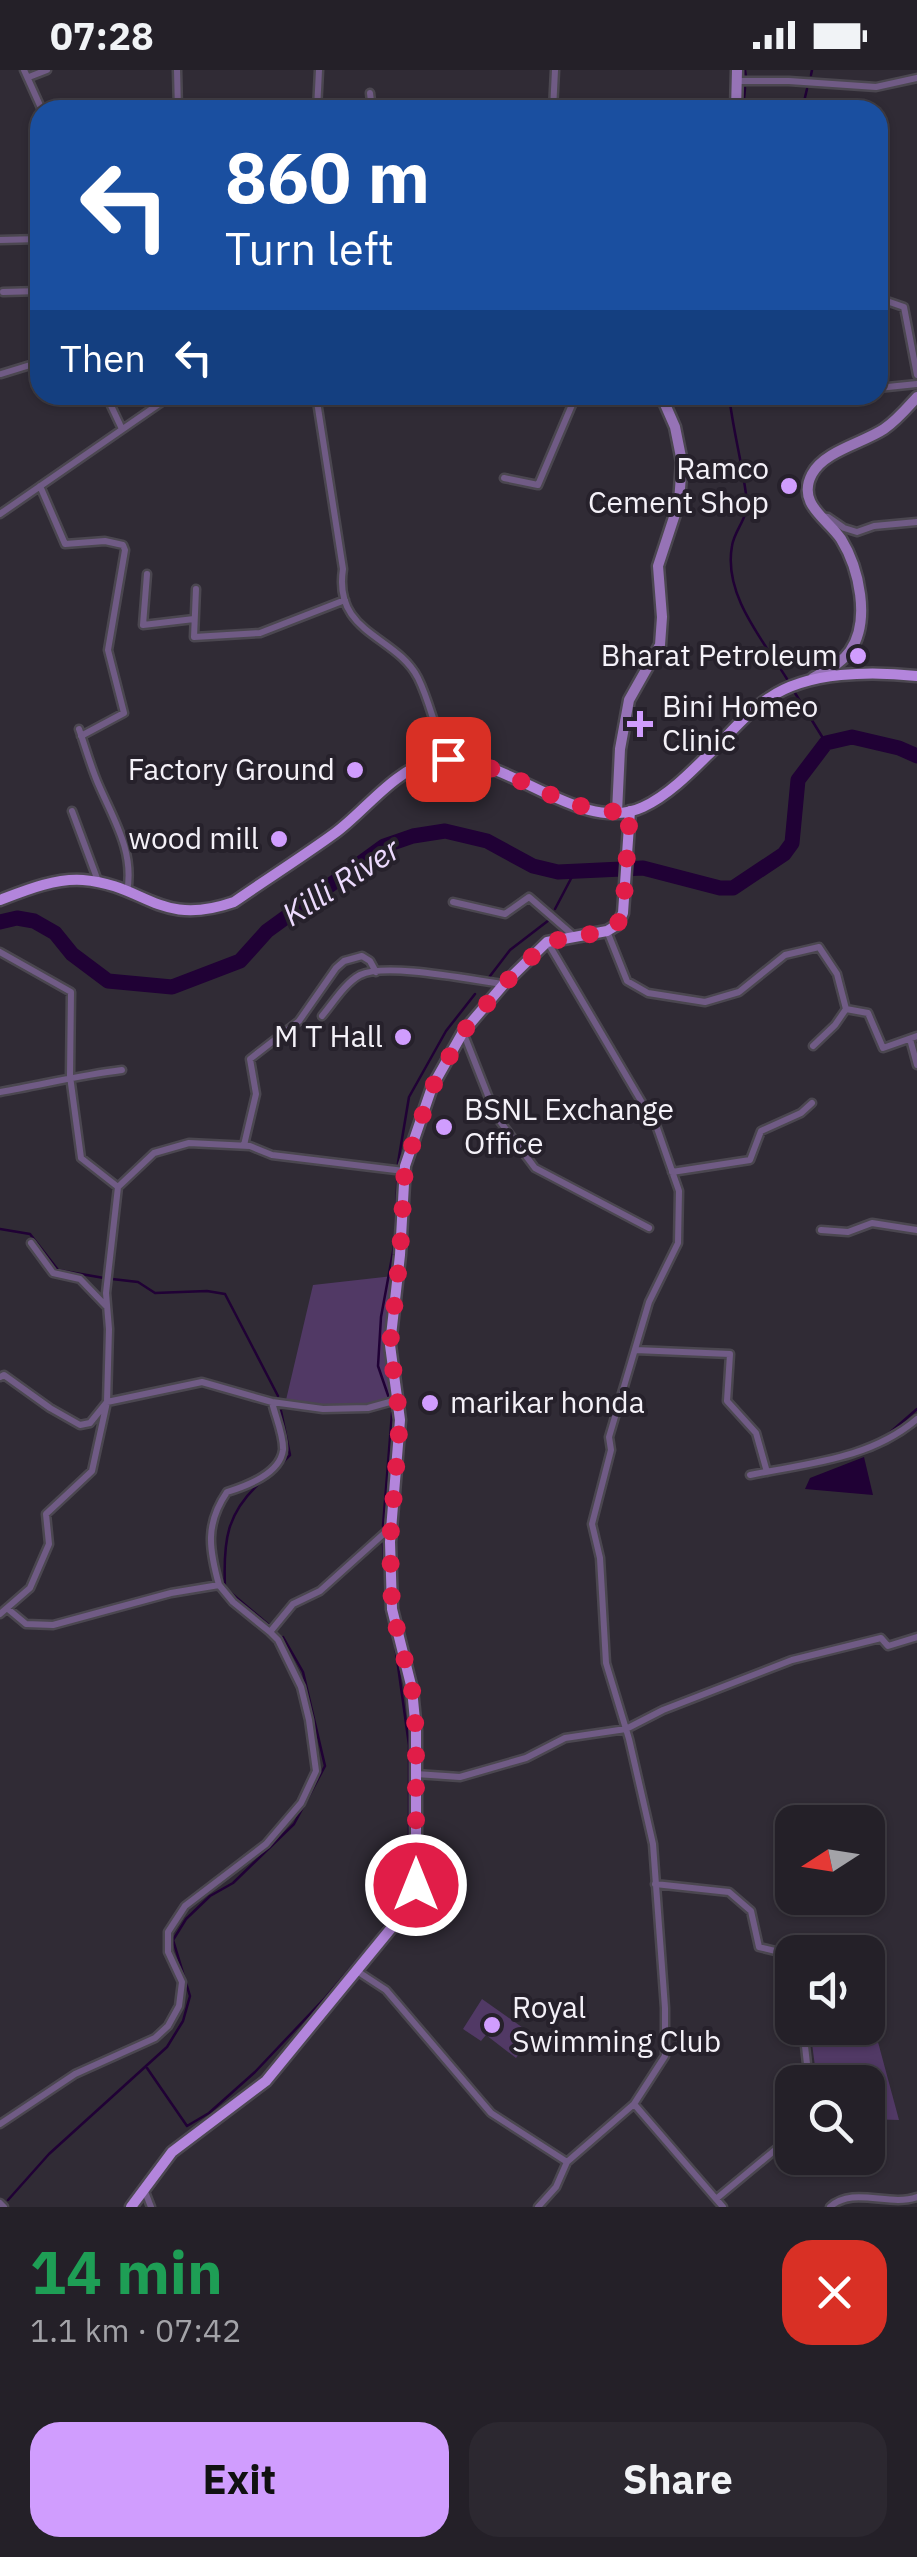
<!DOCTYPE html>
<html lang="en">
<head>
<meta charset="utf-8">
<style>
	body { margin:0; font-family:"IBM Plex Sans",sans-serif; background:#2c2830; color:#f1f3f6; height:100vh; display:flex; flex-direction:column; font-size:38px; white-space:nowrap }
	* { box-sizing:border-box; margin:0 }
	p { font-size:32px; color:#a3a3a8 }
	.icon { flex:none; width:55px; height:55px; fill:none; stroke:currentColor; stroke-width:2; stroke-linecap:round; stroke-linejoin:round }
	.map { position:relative; height:2137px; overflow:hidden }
	.drawer { display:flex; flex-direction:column; background:#242028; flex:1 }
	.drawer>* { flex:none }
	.banner { position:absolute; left:30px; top:30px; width:858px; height:305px; border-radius:30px; box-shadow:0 2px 8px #0004,0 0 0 2px #413e45; background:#1a4fa0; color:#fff; overflow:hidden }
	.needle { width:65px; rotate:258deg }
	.tools { position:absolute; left:775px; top:1735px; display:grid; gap:20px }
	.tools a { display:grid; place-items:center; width:110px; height:110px; border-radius:20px; background:#242028; box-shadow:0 2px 8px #0004,0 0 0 2px #413e45; font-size:50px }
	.pin { position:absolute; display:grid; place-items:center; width:85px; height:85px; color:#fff; margin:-42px; border-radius:20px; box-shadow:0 5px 15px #0006 }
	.me { position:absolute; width:110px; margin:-55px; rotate:0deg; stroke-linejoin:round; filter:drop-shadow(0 0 8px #0008) }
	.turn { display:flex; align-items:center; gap:35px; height:210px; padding:0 30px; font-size:45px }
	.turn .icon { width:130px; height:130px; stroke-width:2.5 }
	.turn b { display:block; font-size:70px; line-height:85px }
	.then { display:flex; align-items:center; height:95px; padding:0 30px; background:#0003; gap:20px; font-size:38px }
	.round { display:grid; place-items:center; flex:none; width:105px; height:105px; border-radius:30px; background:#2c2830 }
	.summary { display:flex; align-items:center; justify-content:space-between; height:170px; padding:0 30px }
	h1 { font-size:60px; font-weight:800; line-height:75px; color:#1e9e55 }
	.action { display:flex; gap:20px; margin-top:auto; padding:20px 30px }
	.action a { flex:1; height:115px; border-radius:30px; background:#d09dfe; color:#111; font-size:40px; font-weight:800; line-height:115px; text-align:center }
	.action a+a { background:#2c2830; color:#f1f3f6 }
	.status { display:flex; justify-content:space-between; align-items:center; height:70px; padding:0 50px; background:#242028; direction:ltr }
	.status svg { height:28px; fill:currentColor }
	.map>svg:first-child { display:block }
	.green { fill:#513965 }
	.water { fill:#200135 }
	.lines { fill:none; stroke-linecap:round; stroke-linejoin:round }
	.stream { stroke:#200135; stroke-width:2.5 }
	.river { stroke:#200135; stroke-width:15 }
	.minor-casing { stroke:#4b4750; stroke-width:11 }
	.secondary-casing { stroke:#4b4750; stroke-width:15 }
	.primary-casing { stroke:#4b4750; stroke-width:15 }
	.minor { stroke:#705b85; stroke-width:6 }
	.secondary { stroke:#9673b6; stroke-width:10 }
	.primary { stroke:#b385dc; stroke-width:10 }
	.route { stroke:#e11d48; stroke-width:18; stroke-dasharray:0 32.4 }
	.poi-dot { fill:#d09dfe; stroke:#26212b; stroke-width:4 }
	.labels { text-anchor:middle; stroke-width:8; stroke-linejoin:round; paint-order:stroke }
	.poi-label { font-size:30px; fill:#f4f1f8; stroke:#26212b; text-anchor:end }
	.water-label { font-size:32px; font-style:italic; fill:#ecdafd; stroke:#26212b }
</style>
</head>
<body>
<div class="status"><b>07:28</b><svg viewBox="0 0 49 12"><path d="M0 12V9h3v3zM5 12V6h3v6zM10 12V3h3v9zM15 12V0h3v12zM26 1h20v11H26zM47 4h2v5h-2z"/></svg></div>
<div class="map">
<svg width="917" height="2137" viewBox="0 0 917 2137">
	<rect width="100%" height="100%" fill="#302b35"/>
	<path class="green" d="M393,1206L388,1306L398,1328C368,1346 320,1333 286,1330L313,1215Z
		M482,1929L533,1965L516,1988L486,1965L481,1971L463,1959Z
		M868,1937L871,1946L899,2050L868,2049V2012H817L810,1958H868Z"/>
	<path class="water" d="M864,1387L873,1425L805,1419L810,1408Z"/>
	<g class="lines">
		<path class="stream" d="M745,0L746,7
			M811,5L812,0
			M743,40L745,18
			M802,40L807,19
			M729,325C733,361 743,396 747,432C748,448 734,461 732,476C723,525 763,570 787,609
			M795,623L826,673
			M555,839L575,801
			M487,910L510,880L549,850
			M0,1159L30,1164L58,1200L104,1208
			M112,1209L138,1212L155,1223L207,1221L225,1224L278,1326
			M389,1328L378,1296L381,1247L395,1171L398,1093L409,1027L446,961L475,924
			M886,1366L917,1339
			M280,1395L290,1385L281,1341
			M263,1410C226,1442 223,1471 225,1518L270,1556
			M383,1456L392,1343
			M383,1474L387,1530
			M147,1998L187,2056L209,2043L255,2002L325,1928L379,1864L398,1835L409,1786V1675L394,1567
			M8,2130L49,2084L167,1977L183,1951L190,1926L173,1870L186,1849L210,1826L233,1813L294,1754L325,1696L303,1602L283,1567"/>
		<path class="river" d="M0,852L17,848L34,851L55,863L72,884L108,911L172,917L240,891L267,861L384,776L413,766L445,761L487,771L533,796L558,802L643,798L720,818H733L784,784L792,773L798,710L826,673L852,667L899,678L917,686"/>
		<defs>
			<path id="minor" d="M24,0L42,40
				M177,0L178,40
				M29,7L47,0
				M737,11H789L876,17L917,8
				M370,23L372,40
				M317,40L319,0
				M553,40L555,0
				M0,170L40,169
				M3,222L40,221
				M878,228L904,237L917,305
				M1,304L40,292
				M878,318L917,314
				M106,325L122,359
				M316,325L343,499C333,564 396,565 418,608C431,634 435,663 449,689
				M504,408L538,415L574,330L557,325
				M40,416L65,474L105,471L123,475L125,480L108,580L124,643L81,666
				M0,444L172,325
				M819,446L828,447L844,458L857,462L874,456L917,452
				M147,504L143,555L194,549
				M196,519L194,567L260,563L345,530
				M79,659C85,676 90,694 97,711C112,747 135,781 127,822
				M72,741L98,811
				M453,832L505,844L529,827L574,866
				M607,861L627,911L648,923L705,932L739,922L785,885L819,877L837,904L846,939L868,943L883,978L917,966
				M548,873L657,1058L679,1121L678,1173L649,1232L609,1367L611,1380L592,1454L600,1488L606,1593L629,1669L653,1774L665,1938V1986L634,2034
				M0,882L71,922L70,1006L81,1088L118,1117
				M322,946C333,933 345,913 360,905C386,892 472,910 503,914
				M463,962L496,1046L535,1098L649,1158
				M910,969L917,995
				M813,976L835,955L846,939
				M0,1022C41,1015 80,1005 122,1000
				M244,1075L256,1024L250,989L299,951L336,898L344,891L362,886L370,891L376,902
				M672,1102L750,1090L761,1061L801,1043L812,1033
				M821,1160L848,1162L872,1153L917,1160
				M31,1173L53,1203L80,1209L107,1237
				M635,1280L730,1284L727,1331L756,1363L767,1402
				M0,1307L4,1305L50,1338L80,1355L90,1353L107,1332L202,1312L272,1332L323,1339L368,1338L397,1330
				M750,1405C809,1393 870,1389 917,1349
				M219,1515C209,1479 205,1454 227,1422C246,1416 280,1404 283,1380C284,1366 275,1346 272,1332
				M8,1539L26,1554L53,1555L171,1523L219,1515L233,1532L270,1562
				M0,1544L30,1518L49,1474L46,1444L92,1401L107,1332L109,1259L106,1223L118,1117L154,1083L189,1073L250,1076L272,1085L404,1101
				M416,1704L460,1707L526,1688L565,1668L626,1659L663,1640L792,1590L881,1568L888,1576L917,1567
				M655,1814L729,1822L751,1841L759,1877L792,1885
				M806,1882L835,1876
				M357,1901L386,1920L491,2043L567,2092L634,2034L723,2137
				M803,1958L809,2012
				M0,2054L75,2004L155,1968L168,1956L179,1936L182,1912L168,1882V1862L185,1836L266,1774L301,1733L316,1701L309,1650L301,1617L278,1570L270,1562L293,1534L320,1521L389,1459
				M144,2119L151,2137
				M716,2129L792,2066
				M0,2133L4,2137
				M538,2137L556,2117L567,2092
				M830,2137C853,2116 889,2137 917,2127"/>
			<path id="secondary" d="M736,40L737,0
				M813,608C826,600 841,594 850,581C871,551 859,498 841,469C828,449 796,434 812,404C824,381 863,373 884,359C897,350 907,338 917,327
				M617,742L620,679L629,630L660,575L662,547L658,496L679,432L682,392L675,357L661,325"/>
			<path id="primary" d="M0,830C26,820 55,808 83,810C146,815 159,858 234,832C267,809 302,787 335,763C365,741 394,700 432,691C500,675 577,768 643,737C667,726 689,704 708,685C728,666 746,643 769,628C808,601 872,601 917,606
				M131,2137L172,2082L266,2011L411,1834L416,1815V1661L412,1619L392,1539L390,1472L400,1350L390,1275L400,1185L405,1096L432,1017L463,962L504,914L547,872L607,861L617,855L623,843L630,741"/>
		</defs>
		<use href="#minor" class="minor-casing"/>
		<use href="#secondary" class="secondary-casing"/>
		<use href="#primary" class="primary-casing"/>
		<use href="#minor" class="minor"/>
		<use href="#secondary" class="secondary"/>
		<use href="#primary" class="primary"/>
	</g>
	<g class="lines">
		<path class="route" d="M416,1815V1662L412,1619L392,1539L390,1472L400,1350L390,1275L400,1185L405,1096L432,1018L463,962L504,914L547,872L607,861L617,855L623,843L630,741C563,748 513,693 448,689"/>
	</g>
	<g class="poi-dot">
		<circle cx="789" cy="416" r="10"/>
		<circle cx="858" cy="586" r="10"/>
		<path d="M635 639h10v10h10v10h-10v10h-10v-10h-10v-10h10z"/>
		<circle cx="355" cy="700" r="10"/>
		<circle cx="279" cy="769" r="10"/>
		<circle cx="403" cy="967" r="10"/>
		<circle cx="444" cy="1057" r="10"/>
		<circle cx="430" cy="1333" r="10"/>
		<circle cx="492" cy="1955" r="10"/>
	</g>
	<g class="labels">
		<g class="poi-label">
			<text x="769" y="409">Ramco<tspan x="769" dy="34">Cement Shop</tspan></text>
			<text x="838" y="596">Bharat Petroleum</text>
			<text x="662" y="647" text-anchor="start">Bini Homeo<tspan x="662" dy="34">Clinic</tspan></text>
			<text x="335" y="710">Factory Ground</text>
			<text x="259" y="779">wood mill</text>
			<text x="383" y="977">M T Hall</text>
			<text x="464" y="1050" text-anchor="start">BSNL Exchange<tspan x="464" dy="34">Office</tspan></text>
			<text x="450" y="1343" text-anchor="start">marikar honda</text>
			<text x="512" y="1948" text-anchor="start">Royal<tspan x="512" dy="34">Swimming Club</tspan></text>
		</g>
		<g class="water-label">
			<text transform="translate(341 812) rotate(-33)" y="11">Killi River</text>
		</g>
	</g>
</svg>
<div class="tools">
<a><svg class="needle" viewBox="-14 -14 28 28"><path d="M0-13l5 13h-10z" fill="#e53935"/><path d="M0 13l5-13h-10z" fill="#a3a3a8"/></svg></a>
<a><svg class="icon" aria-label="sound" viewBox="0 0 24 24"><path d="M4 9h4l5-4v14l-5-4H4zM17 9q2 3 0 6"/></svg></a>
<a><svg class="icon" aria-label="search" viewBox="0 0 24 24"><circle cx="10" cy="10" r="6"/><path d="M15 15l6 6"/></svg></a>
</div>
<div class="pin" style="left:448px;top:689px;background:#d93025"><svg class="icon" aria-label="arrive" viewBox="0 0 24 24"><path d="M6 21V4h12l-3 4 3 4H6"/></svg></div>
<svg class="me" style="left:416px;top:1815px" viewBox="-20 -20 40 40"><circle r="17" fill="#e11d48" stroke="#fff" stroke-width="3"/><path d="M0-11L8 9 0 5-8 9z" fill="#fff"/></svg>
<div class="banner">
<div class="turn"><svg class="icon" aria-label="left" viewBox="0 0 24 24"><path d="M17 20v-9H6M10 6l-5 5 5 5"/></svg><div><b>860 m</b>Turn left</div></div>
<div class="then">Then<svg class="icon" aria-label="left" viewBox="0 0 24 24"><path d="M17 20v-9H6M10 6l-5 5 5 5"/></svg></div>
</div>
</div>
<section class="drawer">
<div class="summary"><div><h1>14 min</h1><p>1.1 km · 07:42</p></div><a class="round" style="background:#d93025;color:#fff"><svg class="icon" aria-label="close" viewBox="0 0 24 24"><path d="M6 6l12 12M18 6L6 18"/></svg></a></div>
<div class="action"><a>Exit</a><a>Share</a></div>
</section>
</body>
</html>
